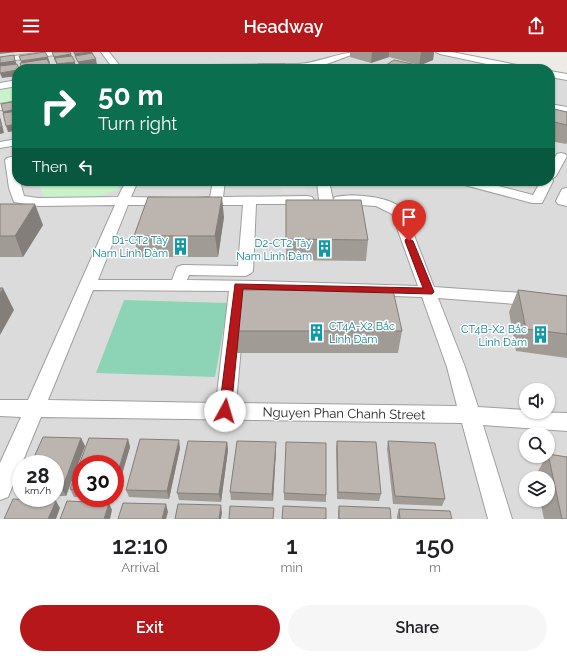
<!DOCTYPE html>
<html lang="en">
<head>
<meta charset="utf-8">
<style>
	body { margin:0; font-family:Raleway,sans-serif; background:#f6f6f6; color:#202124; height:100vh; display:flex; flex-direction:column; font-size:15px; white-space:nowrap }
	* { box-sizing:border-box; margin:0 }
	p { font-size:13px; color:#757577 }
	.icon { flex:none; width:22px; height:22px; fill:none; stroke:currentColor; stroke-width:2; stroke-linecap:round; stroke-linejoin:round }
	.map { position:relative; height:467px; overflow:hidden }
	.details { display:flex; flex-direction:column; background:#fff; flex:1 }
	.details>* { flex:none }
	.guide { position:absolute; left:12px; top:12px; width:543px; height:122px; border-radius:16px; box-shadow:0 1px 3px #0004; background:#0b6e4f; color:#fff; overflow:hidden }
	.buttons { position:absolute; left:519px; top:331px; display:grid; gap:8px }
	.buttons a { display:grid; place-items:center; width:36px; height:36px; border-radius:50%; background:#fff; box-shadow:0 1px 3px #0004; font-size:20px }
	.speed { position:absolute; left:12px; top:403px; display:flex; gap:8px; font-size:20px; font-weight:700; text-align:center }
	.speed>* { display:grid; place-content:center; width:52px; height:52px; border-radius:50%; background:#fff; box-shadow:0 1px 3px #0004; line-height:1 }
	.speed small { font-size:10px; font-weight:400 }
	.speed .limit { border:6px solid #d22; background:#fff; color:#111 }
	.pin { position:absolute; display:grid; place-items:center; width:34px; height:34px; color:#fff; margin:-41px -17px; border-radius:50% 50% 50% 0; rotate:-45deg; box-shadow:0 0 4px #0007 }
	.pin .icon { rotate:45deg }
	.me { position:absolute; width:44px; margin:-22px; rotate:6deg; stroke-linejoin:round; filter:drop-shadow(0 0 3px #0008) }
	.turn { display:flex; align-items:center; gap:14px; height:84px; padding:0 20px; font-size:18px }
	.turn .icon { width:52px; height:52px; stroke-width:2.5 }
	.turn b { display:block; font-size:28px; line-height:34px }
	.then { display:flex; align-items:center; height:38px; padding:0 20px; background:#0003; gap:8px; font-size:15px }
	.eta { display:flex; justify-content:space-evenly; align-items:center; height:68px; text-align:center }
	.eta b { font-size:24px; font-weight:600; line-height:28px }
	.action { display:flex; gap:8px; margin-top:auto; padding:8px 20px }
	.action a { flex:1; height:46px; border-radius:24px; background:#b5171a; color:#fff; font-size:16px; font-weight:600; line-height:46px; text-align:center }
	.action a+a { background:#f6f6f6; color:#202124 }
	header { display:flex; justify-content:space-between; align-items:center; height:52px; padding:0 20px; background:#b5171a; color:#fff; font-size:18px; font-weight:600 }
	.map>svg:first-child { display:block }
	.residential { fill:#dcdbdb; fill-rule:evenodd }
	.park { fill:#c8f3ca }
	.pitch { fill:#8dd4b7 }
	.parking { fill:#dedede }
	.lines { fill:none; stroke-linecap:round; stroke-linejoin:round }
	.minor-casing { stroke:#9f9f9f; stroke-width:2 }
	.minor { fill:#fff; fill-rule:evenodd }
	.wall { fill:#a19b96 }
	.shaded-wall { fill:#837e7a }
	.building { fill:#bbb4af; stroke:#837e7a }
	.route { fill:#b5171a; stroke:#760f11 }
	.labels { text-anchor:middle; stroke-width:3; stroke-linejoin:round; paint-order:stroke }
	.culture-label { font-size:11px; fill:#0d838f; stroke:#fff; text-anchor:end }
	.near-street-label { font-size:13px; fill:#1e1e1e; stroke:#fff }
</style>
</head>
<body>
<header><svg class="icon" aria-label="menu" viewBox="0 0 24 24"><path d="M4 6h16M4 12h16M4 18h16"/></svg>Headway<svg class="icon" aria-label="share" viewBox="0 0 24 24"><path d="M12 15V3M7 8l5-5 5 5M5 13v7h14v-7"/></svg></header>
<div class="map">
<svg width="567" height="467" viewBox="0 0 567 467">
	<rect width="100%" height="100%" fill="#eeebe6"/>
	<path class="residential" d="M0,0H439L525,17H17V129H550V22L567,25V467H0ZM526,338H548V360H526ZM526,382H548V404H526ZM21,412H55V446H21ZM81,412H115V446H81ZM526,426H548V448H526Z"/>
	<path class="park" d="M17,31V52L0,55V34Z
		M38,129H122L117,138L97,145H44Z"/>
	<path class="pitch" d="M124,248L228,251L215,325L96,321Z"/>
	<path class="parking" d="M282,129H306L307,141L282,142Z"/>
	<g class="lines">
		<defs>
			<path id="minor" d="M44,0H67L63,2L0,10V6Z
				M101,0H109L120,14L298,12C319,11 338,0 359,0L316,16L306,17H108L112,15Z
				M436,0H452L522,14L526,17H510L440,2Z
				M550,19L567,22V28L550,25Z
				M17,28V34L0,37V31Z
				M17,49V55L0,58V52Z
				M550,52L567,55V61L550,58Z
				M17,87V93L0,96V90Z
				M561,101L565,102L567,104L556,124L552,127L553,129L542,151H532L461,132L459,129H479L533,143L541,129H550V113L557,102Z
				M11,105L15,106L17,108V129H20L24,144L38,146L118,145L126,129H138L131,145L174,146L176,149L174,152L169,153H128L98,228H172L177,215L182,213L238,214L243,153H202L197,152L195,149L197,146L210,145L213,129H225L223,145L307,144L312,145L314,148L312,151L307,152H256L253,219L250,222L245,224L189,223L187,228L258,229L418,234L392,162L376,154L340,152L335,151L333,148L335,145C353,141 394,144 405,160L434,235L567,244V256L438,246L465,315L478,355L526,358V360L567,361V379L483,373L512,467H488L462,371L41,365L8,445L0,448V411L21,365L0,364V348H28L115,153L38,154L14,150L9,136L5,108L7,106ZM93,238L229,239L216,351L48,348ZM246,239L422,245L447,315L457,354L236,351Z
				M317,129H329L333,148L331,151H321L319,148Z
				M567,136V154L558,152L556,149L562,137Z"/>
		</defs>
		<use href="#minor" class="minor-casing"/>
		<use href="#minor" class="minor"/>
	</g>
	<path class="wall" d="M52,0L71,2L76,16L66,17H58Z
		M73,0H92L97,13L80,15Z
		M350,0H434L433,8L419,13L389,5L371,11L350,5Z
		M550,56L567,60V90L566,92L550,89Z
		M156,129H202V130H156Z
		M475,129H494L491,133Z
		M497,129H518L515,134Z
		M286,148L368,188L366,209L286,208Z
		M0,152L43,173L23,205H0Z
		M224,165L218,205H138L134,184Z
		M518,238L567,244V306L516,299L509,260Z
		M235,279H402L398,301H237Z
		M81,386L85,394L66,444H55V412Z
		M89,386L128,387L130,395L115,446H112H115V412H81V445H74L70,437Z
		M337,389L381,442L379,449L337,447L336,396Z
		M388,389L445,447L442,454L393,452L387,397Z
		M227,390L228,398L221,450L179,448L177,441Z
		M276,390V398L273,449L231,448L230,440Z
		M180,396L169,447L129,445L126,438Z
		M547,404H548L567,467H544L540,448H548V426H536L535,424Z
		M284,441L326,443V450L284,448Z
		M339,454L391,467H338V461Z
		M399,457L452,467H397V464Z"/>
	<path class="shaded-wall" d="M0,0H17L0,2Z
		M92,0L93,5L75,4V2Z
		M372,0H389V5L371,11Z
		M421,0H434L433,8L419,14Z
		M71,2L72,8L55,6V10L54,5Z
		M14,3L17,15L0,17V11Z
		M48,5L50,11L23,15L21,9Z
		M96,7L97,13L80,15L78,10Z
		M75,10L76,16L66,17H58L57,12Z
		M50,13L51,17H24Z
		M17,18V24L2,26L0,21Z
		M17,57V64L5,66L3,60Z
		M0,65L4,81L0,82Z
		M17,72V79L8,80L6,74Z
		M222,145L224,165L218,205L215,184Z
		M35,152L43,173L23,205L15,184Z
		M3,236L14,258L0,283V242Z
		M81,386L85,394L66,444L62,437Z
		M128,387L130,395L115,446V429Z
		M179,388L180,396L169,447L167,439Z
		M227,390L228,398L221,450L219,442Z
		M276,390V398L273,449L272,442Z
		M56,449L60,456L56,467H48Z
		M109,451L112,458L110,467H104Z
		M166,452L168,460L166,467H162Z
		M221,453L222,461L221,467H219Z"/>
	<path class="building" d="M45,0L48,5L21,9L19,4Z
		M52,0H70L71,2L54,5Z
		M74,0H90L75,2Z
		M92,1L96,7L78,10L75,4Z
		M14,3L15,9L0,11V5Z
		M72,4L75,10L57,12L55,6Z
		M47,7L50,13L22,17L20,11Z
		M394,8L435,17H380Z
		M17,12L19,17H17V18L0,21V14Z
		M258,12H285V17H258Z
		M99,15L100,17H87Z
		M17,49V57L3,60L1,52Z
		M550,56L567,60V73L550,69Z
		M17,59V72L6,74L3,61Z
		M0,67L2,75H0Z
		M148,145H222L215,184H134Z
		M286,148H361L368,188L286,187Z
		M0,152H35L15,184H0Z
		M0,236H3L0,242Z
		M239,238H393L402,279H235Z
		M518,238L567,244V282L526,277Z
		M43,385L81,386L62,437H55V412H31Z
		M89,386L128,387L115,429V412H81V438L70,437Z
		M140,387L179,388L167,439L126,438Z
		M188,389L227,390L219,442L177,441Z
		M237,389L276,390L272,442L230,440Z
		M337,389L376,390L381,442L338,440Z
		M388,389L435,391L445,447L395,444Z
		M286,390L326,391V443L284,441Z
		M548,402L567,405V467H562Z
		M13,447L56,449L48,467H4Z
		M67,449L109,451L104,467H60Z
		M123,451L166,452L162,467H118Z
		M178,452L221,453L219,467H175Z
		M230,454L274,456L273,467H229Z
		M283,454L326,456V467H282Z
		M339,454L390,456L391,467H339Z
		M399,457L450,459L452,467H400Z"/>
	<path class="route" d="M406,187H409L413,189L434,240L432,242L243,237L231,359L229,363L225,364L221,363L219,359L235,232L423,236L405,189Z"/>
	<defs>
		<symbol id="building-bare" viewBox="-9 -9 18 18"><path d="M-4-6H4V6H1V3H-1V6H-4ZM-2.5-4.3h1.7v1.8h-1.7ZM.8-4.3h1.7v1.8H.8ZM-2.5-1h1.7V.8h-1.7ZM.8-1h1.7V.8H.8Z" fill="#0f9aa8" stroke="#fff" stroke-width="2.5" paint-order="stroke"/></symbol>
	</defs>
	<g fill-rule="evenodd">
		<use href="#building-bare" x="168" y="182" width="25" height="25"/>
		<use href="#building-bare" x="312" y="184" width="25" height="25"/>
		<use href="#building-bare" x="304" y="268" width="25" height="25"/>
		<use href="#building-bare" x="528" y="270" width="25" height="25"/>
	</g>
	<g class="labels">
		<g class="culture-label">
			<text x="168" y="192">D1-CT2 Tây<tspan x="168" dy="13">Nam Linh Đàm</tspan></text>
			<text x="312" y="195">D2-CT2 Tây<tspan x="312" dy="13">Nam Linh Đàm</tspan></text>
			<text x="329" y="278" text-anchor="start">CT4A-X2 Bắc<tspan x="329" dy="13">Linh Đàm</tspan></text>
			<text x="527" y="281">CT4B-X2 Bắc<tspan x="527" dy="13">Linh Đàm</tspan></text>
		</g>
		<g class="near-street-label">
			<text transform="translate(344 361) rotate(1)" y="5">Nguyen Phan Chanh Street</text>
		</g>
	</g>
</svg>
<div class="buttons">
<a><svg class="icon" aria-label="sound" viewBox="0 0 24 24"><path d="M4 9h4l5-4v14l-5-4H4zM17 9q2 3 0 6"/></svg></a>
<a><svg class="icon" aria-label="search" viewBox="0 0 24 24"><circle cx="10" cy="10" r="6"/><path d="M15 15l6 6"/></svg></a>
<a><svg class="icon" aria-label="layers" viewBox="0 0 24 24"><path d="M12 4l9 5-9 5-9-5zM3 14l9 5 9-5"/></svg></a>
</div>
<div class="speed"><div>28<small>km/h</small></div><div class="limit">30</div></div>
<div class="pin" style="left:409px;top:189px;background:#d93025"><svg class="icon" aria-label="arrive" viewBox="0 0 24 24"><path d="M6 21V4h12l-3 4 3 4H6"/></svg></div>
<svg class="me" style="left:225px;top:359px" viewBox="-20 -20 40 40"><circle r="19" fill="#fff"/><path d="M0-13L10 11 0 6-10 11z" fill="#b5171a"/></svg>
<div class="guide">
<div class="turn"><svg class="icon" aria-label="right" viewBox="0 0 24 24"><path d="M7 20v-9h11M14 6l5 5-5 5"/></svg><div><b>50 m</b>Turn right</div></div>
<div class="then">Then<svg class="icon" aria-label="left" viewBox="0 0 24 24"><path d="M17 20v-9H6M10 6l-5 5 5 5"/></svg></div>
</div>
</div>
<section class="details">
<div class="eta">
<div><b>12:10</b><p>Arrival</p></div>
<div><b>1</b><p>min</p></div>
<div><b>150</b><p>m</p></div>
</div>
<div class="action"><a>Exit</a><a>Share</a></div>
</section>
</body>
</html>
